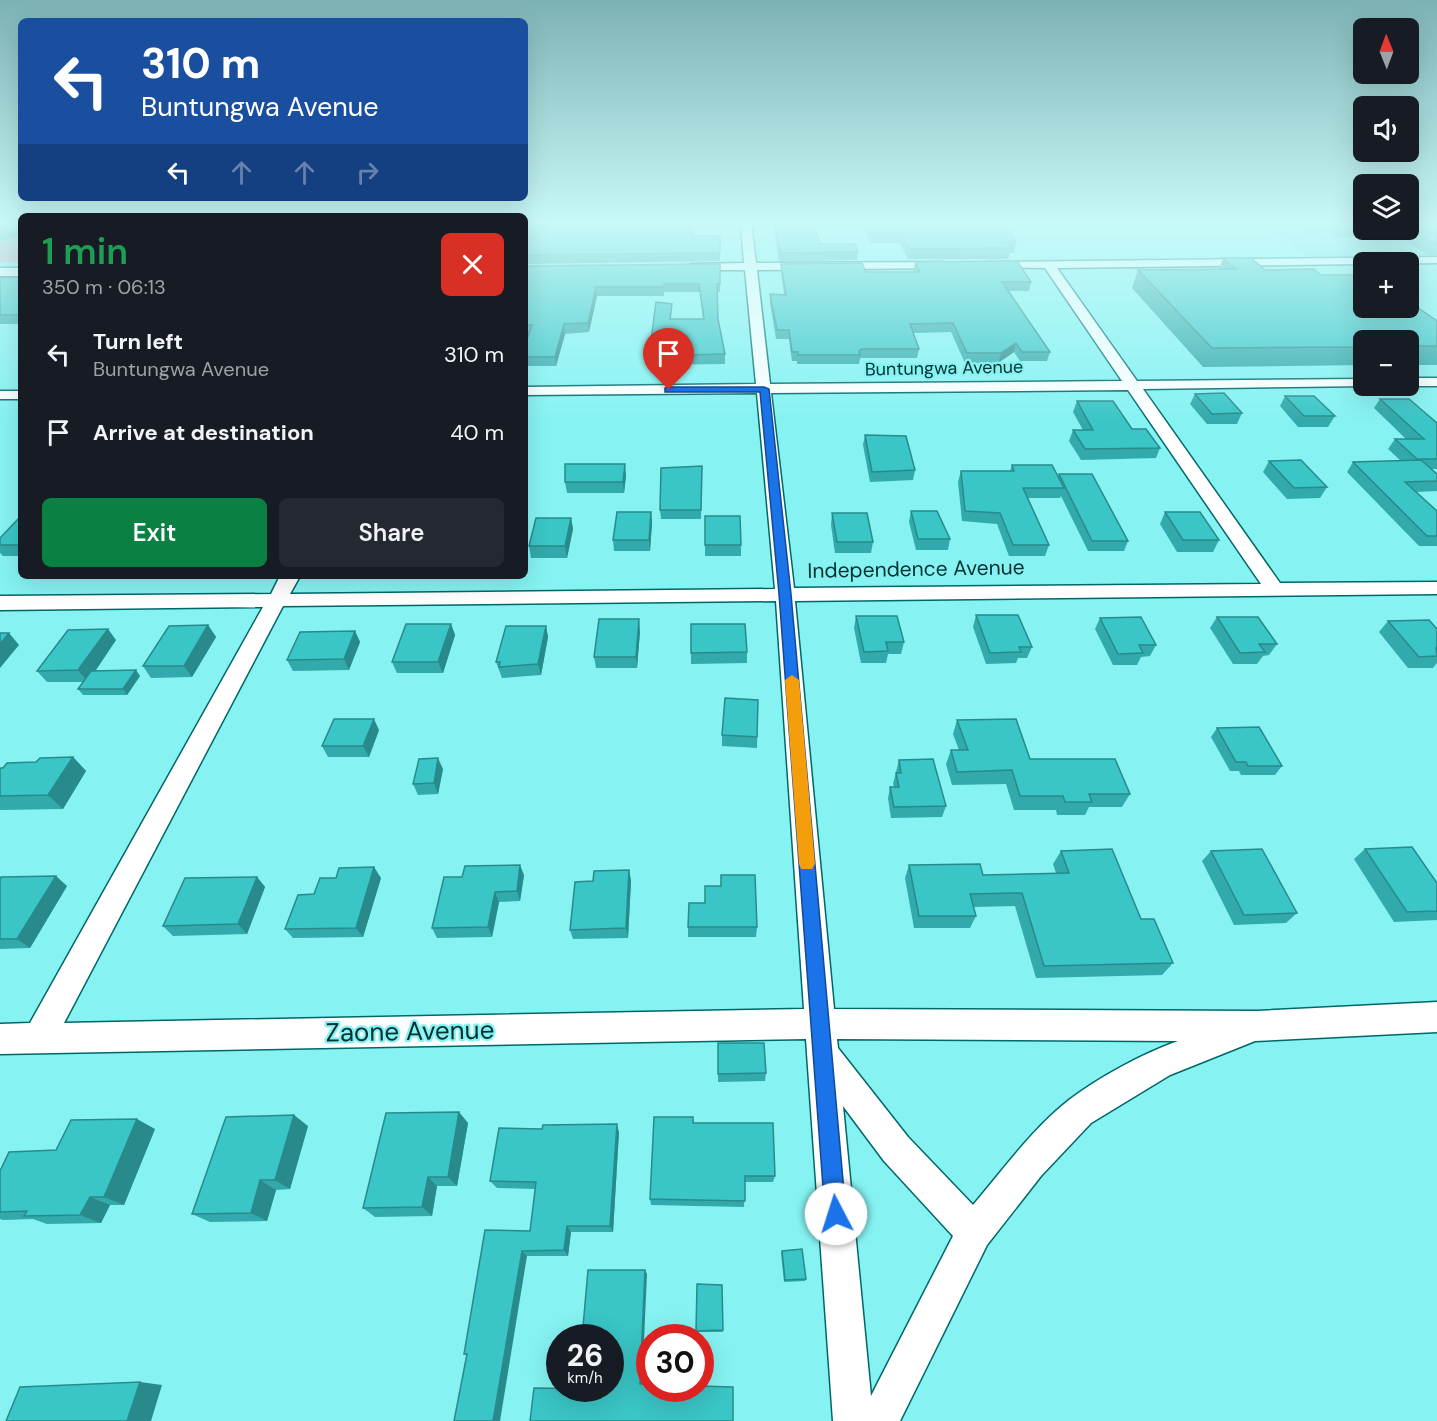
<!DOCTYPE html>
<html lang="en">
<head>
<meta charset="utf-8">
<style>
	body { margin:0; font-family:"DM Sans",sans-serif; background:#242831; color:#f1f3f6; height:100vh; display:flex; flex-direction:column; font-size:22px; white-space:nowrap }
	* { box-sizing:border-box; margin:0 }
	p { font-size:20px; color:#9ea1a6 }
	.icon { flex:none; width:33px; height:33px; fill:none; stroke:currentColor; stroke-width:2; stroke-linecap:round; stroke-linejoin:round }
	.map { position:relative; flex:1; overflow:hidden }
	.drawer { position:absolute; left:18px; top:213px; width:510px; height:366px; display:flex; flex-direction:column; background:#171b24; border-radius:9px; box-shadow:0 6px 24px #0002 }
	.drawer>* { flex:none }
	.guide { position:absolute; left:18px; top:18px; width:510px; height:183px; border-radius:9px; box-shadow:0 6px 24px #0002; background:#1a4fa0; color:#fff; overflow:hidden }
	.needle { width:39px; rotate:359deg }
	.fabs { position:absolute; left:1353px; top:18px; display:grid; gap:12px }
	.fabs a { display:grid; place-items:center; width:66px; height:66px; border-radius:9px; background:#171b24; box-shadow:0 6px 24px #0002; font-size:30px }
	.speed { position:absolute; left:546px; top:1324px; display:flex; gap:12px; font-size:30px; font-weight:700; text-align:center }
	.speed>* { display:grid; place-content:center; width:78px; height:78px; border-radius:50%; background:#171b24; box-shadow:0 6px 24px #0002; line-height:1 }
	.speed small { font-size:15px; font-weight:400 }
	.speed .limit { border:9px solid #d22; background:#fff; color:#111 }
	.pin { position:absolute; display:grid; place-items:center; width:51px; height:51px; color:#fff; margin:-62px -26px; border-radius:50% 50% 50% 0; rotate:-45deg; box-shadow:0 0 6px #0007 }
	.pin .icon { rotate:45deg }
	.me { position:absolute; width:66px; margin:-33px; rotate:355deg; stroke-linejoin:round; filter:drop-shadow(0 0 4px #0008) }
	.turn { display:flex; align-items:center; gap:21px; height:126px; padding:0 24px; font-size:27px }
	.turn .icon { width:78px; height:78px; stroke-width:2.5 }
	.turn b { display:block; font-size:42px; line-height:51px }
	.lanes { display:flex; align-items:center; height:57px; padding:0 24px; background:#0003; justify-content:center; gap:30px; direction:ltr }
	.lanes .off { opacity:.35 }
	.round { display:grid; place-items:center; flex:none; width:63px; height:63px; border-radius:9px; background:#242831 }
	.summary { display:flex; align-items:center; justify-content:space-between; height:102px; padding:0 24px }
	h1 { font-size:36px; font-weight:600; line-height:45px; color:#1e9e55 }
	.cta { display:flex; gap:12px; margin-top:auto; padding:12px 24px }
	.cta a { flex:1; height:69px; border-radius:9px; background:#0b8043; color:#fff; font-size:24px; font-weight:600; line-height:69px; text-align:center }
	.cta a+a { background:#242831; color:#f1f3f6 }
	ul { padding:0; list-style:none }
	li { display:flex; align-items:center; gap:18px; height:78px; padding:0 24px }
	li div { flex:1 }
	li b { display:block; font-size:22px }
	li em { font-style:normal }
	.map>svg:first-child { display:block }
	.built { fill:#6ce4e5 }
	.green { fill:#e0979b }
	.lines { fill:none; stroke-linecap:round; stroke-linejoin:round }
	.street-casing { stroke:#006768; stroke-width:3 }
	.street { fill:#fff; fill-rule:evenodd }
	.wall { fill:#32a9aa }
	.shaded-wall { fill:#298a8b }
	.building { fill:#3ac5c6; stroke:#298a8b; stroke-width:1.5 }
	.route { fill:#1a73e8; stroke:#114b97; stroke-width:1.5 }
	.slow { fill:#f59e0b }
	.labels { text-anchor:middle; stroke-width:4.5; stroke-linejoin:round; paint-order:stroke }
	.far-street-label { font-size:18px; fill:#003131; stroke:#86f2f2 }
	.street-label { font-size:21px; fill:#003131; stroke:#86f2f2 }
	.near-street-label { font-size:26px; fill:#003131; stroke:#86f2f2 }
</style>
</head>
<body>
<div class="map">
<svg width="1437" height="1421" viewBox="0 0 1437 1421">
	<rect width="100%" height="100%" fill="#86f2f2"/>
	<path class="built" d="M1263,223H1363L1364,230H1408L1437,223V256H1307Z"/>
	<path class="green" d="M0,223H21V262H0Z"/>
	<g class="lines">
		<defs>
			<path id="street" d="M741,223H751L756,263L943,262L949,265L943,268L757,270L770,384L1122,381L1045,268L984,267L982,265L988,262L1437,257V263L1057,268L1137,381L1364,379V386H1369L1143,389L1280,583L1437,582V594L795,601L834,1009L1257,1011L1437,1002V1032L1255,1041L1170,1075L1091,1123L1041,1176L987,1245L900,1421H833L806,1039L0,1054V1024L30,1023L263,607L0,610V596L271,594L280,576H300L290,594L775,589L757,393L525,395V387L756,384L745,270H691L685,267L691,264L744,263ZM1128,390L1261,584L794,588L771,393ZM776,601L804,1009L64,1023L283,606ZM837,1039L1178,1041C1142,1054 1099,1077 1069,1100C1033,1128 1002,1171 973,1205L908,1137L838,1048ZM843,1106L884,1161L953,1236L871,1396Z
				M0,268H21V276H0Z
				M1408,378H1437V386H1405H1408Z
				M0,391H21V399H0Z"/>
		</defs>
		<use href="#street" class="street-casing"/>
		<use href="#street" class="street"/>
	</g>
	<path class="wall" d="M525,223L693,236H720V261L525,264Z
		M773,223H814L820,244L858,252L857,260L779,261Z
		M862,223H1003L1016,242L1014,253H1010L1008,259H908L900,243H870Z
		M1297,223H1364V230H1408V223H1437V255H1428L1400,237H1336L1321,228L1315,236Z
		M1223,258L1265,270L1321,275L1437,321V365H1408V340H1364V365L1203,367L1132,288L1138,270L1219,269Z
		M915,262L1031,282L1029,291H1008L1050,352L1047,361H1020L1014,352L998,363H965L951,332L913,333L919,349L917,358H861L860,359L859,364H797V361H792L789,339H776L770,303V294H784L781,272V264L866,272H914V271Z
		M720,264V292H717L718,319L725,354V364L650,365L649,356L672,304L671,319H703L700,292H664V296H597L589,332L565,334L556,366H525V345L529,334H525V266Z
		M21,277V324H0V278Z
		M1195,394L1242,413L1237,424H1207L1190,404Z
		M1285,396L1335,416L1328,427H1298L1280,406Z
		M1380,399L1437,423V469H1431L1437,474V491L1416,492L1437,511V546H1419L1347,472L1353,462L1401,461L1388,449L1395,439H1406L1374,408Z
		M1077,401L1132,429L1160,448L1156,458L1081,460L1069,441L1073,430H1083L1073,412Z
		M865,435L915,470L913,480L870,482L863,445Z
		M1269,461L1327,487L1320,498L1287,499L1263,472Z
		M1012,465L1058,477L1059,474L1128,541L1124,551H1088L1061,496L1060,498H1028L1049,545L1045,556H1009L997,524L962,521L958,482L961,471H1010Z
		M702,466L701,519H661L660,510Z
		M626,475L624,493H567L565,482Z
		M911,511L950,539L948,550H916L909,522Z
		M651,512L652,523L650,551H614L613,540Z
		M1165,512L1219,540L1213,552H1177L1160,524Z
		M832,513L873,542L871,553H835L831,525Z
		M21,518V556H3L0,553V545Z
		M571,518L573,529L567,558H531L529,546Z
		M705,545H741V556H705Z
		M976,615L1032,647L1027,658H1018L1016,663L986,664L973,627Z
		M856,616L904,642L901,654H888L886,663H861L854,628Z
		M1217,617L1277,644L1269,655L1263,656L1257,664H1233L1210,628Z
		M1100,618L1156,645L1150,656L1141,657L1137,665H1113L1095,629Z
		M1388,621L1437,629V663L1433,668H1408L1379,632Z
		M451,624L455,635L443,673H397L392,662Z
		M691,624L747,652V663L691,664Z
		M208,625L216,637L192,677L151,678L143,666Z
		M546,626L548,637L541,675L502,678L496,662Z
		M355,631L360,642L349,670L293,671L287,660Z
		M640,631L637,668H596L594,657Z
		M116,640L95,671L140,676L127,695H83L78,689L83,682H47L37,671Z
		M758,700L757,748L722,746V735Z
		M957,720L1030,759L1130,794L1122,807H1089L1085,815H1057L1056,810H1014L1006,784L952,785L946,764L951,750H959L953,734Z
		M1217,728L1282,766L1275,775H1241L1239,771H1230L1211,737Z
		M379,730L369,757H328L322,746Z
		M73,757L86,771L63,809L0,810V768Z
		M899,760L946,806L942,817L891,818L888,798L890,787H894L893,784Z
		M443,769L438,794L418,795L413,784Z
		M1365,849L1437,883V920L1394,922L1354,859Z
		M1061,851L1141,919L1173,963L1162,975L1036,978L1015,906L974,907L976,916L970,928H914L905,878L909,865L983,875L1056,873L1053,864Z
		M1211,851L1297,913L1286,923L1234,925L1202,861Z
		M629,870L631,881L628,938L573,939L570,930L593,881Z
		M524,875L520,901L499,902L492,937L437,938L432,928Z
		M257,877L265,887L247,934L173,936L163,926Z
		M381,878L363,937L293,938L285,929L314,894Z
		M0,879L67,886L30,948L0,949Z
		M688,927H757L756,937H688Z
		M718,1043L766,1073L765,1081L718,1082Z
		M693,1117L694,1123L775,1176L773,1182H745L744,1207L651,1205L650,1199Z
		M468,1123L457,1186H437L432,1216L375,1217L363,1208Z
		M308,1126L290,1189L276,1190L267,1221L210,1222L192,1214Z
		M155,1129L124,1205H110L101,1223L47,1224L33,1219L3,1220L0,1219V1212L56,1150Z
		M619,1132L613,1232H571L568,1256H527L467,1356L464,1354L530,1231L535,1189L497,1188L490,1181Z
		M782,1251L806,1279L805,1281L784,1282L781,1253Z
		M697,1284L722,1285L723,1332H697Z"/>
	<path class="shaded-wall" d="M15,223H21V236L0,241V227Z
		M1322,223H1323L1315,236L1320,225Z
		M596,287L597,296L589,332L588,323Z
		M564,324L565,334L556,366L555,357Z
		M1016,343L1014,352L998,363L1001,353Z
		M625,464L626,475L624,493L623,482Z
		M651,512L652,523L650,551L649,540Z
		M571,518L573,529L567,558L565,546Z
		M639,619L640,631L637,668L636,657Z
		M451,624L455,635L443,673L438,662Z
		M208,625L216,637L192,677L184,666Z
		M546,626L548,637L541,675L538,664Z
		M108,629L116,640L88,682L78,670Z
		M355,631L360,642L349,670L344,659Z
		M9,633L19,645L0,668V644Z
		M136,670L140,676L127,695L123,689Z
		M374,719L379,730L369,757L363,746Z
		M73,757L86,771L63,809L48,795Z
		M438,758L443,769L438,794L434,783Z
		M520,865L524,875L520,901L517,891Z
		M374,867L381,878L363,937L356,928Z
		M629,870L631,881L628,938L626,928Z
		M56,876L67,886L30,948L17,939Z
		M257,877L265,887L247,934L238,924Z
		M495,892L499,902L492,937L488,927Z
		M459,1112L468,1123L457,1186L448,1177Z
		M294,1115L308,1126L290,1189L275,1180Z
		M137,1119L155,1129L124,1205L104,1197Z
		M617,1124L619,1132L613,1232L610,1226Z
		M428,1177L437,1186L432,1216L422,1207Z
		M260,1180L276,1190L267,1221L251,1213Z
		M90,1197L110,1205L101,1223L80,1215Z
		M567,1226L571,1232L568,1256L564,1250Z
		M522,1251L527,1256L500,1421H493Z
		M645,1270L647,1274L642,1385L640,1384Z
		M140,1382L162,1385L151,1421H127Z"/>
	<path class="building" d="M0,223H15L0,227Z
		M525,223H693L692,236H720V253L525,255Z
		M775,223H814L820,244H855L858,252L780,253Z
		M867,223H1003L1016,242H1007L1011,248L910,249L901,233H871Z
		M1335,223H1364V227H1341Z
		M1408,223H1437V244H1434L1408,228Z
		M1223,258H1251L1265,270L1314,269L1321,275H1364V308H1408V301L1437,321V346H1408V340H1364V347L1212,348L1138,270L1236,269Z
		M1017,261L1031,282H1002L1050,352H1022L1016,343L1001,353H967L953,323L910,324L919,349H862L859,351L860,355H798V352H792L789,330H777L770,294L786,295L781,264L862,263L866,272H920L915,262Z
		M720,264V284H717L718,319L725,354L649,356L656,302L672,304L670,319H704L699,284H664V287H596L588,323L564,324L555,357H525V345L532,325H525V266Z
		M21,277V315H0V278Z
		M1224,393L1242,413L1212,414L1195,394Z
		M1285,396H1314L1335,416H1304Z
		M1380,399H1409L1437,423V459H1417L1395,439H1424Z
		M1077,401H1113L1132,429H1146L1160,448L1085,449L1073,430H1093Z
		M865,435L906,436L915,470L872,472Z
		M1301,460L1327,487L1294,488L1269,461Z
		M1421,460L1437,474V481L1405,482L1437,511V536H1427L1353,462Z
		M565,464H625L623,482H565Z
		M1012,465H1052L1064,488H1023L1049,545H1013L1000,513L965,511L961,471H1014Z
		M702,466L701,510H660L661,468Z
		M1059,474H1092L1128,541H1092Z
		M911,511H937L950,539H918Z
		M617,512H651L649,540H613Z
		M1165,512H1200L1219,540H1183Z
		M832,513H867L873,542H837Z
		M705,516H740L741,545H705Z
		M19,518H21V544L20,545H0V538Z
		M536,518H571L565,546H529Z
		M976,615H1018L1032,647H1019L1021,652L990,653Z
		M856,616H897L904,642H886L888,651L864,652Z
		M1141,617L1156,645H1139L1143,653L1118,654L1100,618Z
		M1217,617H1258L1277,644H1259L1265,652L1240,653Z
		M599,619H639L636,657H594Z
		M1429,620L1437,629V648H1436L1437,656L1419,657L1388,621Z
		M406,624H451L438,662H392Z
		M691,624H745L747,652L691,653Z
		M208,625L184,666H143L169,626Z
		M506,626H546L538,664L499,667L500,662H496Z
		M108,629L78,670L37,671L68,630Z
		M355,631L344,659L287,660L300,632Z
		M0,633H9L0,644Z
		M136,670L123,689H78L91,671Z
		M725,698L758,700L757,737L722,735Z
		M334,719H374L363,746H322Z
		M1016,719L1030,759H1115L1130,794H1089L1092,802H1065L1063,796H1020L1012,770L957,772L951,750H968L957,720Z
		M1259,727L1282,766H1248L1246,762H1236L1217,728Z
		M73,757L48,795L0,796V768H3L7,763L36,762L40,758Z
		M438,758L434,783L413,784L419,759Z
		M933,759L946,806L894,807L890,787H899L896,773H901L899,760Z
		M1412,847L1437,883V911L1407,912L1365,849Z
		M1112,849L1141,919H1154L1173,963L1044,966L1022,893L970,894L976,916H919L909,865L980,864L983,875L1069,873L1061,851Z
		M1262,849L1297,913L1244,915L1211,851Z
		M520,865L517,891L495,892L488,927L432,928L444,877H462L465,866Z
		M374,867L356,928L285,929L298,895L314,894L320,878H336L339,868Z
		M629,870L626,928L570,930L575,882L593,881L594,871Z
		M721,875H755L757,927H688L689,903H705V886H721Z
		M56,876L17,939H0V879L1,877Z
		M257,877L238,924L163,926L185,878Z
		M718,1043H764L766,1073L718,1074Z
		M459,1112L448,1177H428L422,1207L363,1208L386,1113Z
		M294,1115L275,1180H260L251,1213L192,1214L226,1117Z
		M654,1117H693V1123H773L775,1176H745V1201L650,1199Z
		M137,1119L104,1197H90L80,1215L24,1216L27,1211L0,1212V1171L9,1152L56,1150L71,1120Z
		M617,1124L610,1226H567L564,1250L522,1251L493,1421H454L467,1354H464L485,1230L530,1231L536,1182L490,1181L499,1128L542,1129L543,1125Z
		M802,1249L806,1279L785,1280L782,1251Z
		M588,1270H645L640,1384H650V1389H700V1386L733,1387V1421H530L534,1388L610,1389V1338H582Z
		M697,1284L722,1285L723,1330L696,1331Z
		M140,1382L127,1421H6L20,1387Z"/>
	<linearGradient id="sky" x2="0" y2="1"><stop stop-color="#7db2b4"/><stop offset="0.53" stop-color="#c9f9f9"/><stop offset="1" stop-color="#c9f9f9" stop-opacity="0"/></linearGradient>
	<rect width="1437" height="422" fill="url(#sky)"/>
	<path class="route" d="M669,387H764L769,389L791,594L846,1214L843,1221L836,1224L828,1221L825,1214L779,594L760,392H665V388Z"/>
	<path class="slow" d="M792,675L799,680L815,864L812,869H801L799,864L785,680Z"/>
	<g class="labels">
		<g class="far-street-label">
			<text transform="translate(944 368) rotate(-1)" y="6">Buntungwa Avenue</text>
		</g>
		<g class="street-label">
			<text transform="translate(916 569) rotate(-1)" y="7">Independence Avenue</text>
		</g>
		<g class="near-street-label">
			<text transform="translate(410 1031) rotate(-1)" y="9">Zaone Avenue</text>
		</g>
	</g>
</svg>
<div class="fabs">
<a><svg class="needle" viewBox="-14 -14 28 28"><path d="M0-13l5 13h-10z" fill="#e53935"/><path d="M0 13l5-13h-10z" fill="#9ea1a6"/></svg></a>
<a><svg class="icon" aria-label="sound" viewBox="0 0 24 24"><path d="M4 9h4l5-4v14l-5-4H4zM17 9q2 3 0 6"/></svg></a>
<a><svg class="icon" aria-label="layers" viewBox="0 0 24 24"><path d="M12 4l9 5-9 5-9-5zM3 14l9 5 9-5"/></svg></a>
<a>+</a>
<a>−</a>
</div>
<div class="speed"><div>26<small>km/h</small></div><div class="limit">30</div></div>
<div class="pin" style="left:669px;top:390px;background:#d93025"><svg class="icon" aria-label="arrive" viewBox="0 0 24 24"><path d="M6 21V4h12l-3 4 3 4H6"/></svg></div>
<svg class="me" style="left:836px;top:1214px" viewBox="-20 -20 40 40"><circle r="19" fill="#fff"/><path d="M0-13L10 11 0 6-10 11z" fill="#1a73e8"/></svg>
<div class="guide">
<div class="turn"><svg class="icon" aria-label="left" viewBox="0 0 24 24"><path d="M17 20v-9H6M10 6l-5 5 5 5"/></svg><div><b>310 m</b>Buntungwa Avenue</div></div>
<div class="lanes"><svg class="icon" aria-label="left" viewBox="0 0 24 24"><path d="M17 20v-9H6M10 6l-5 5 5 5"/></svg><svg class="icon off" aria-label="ahead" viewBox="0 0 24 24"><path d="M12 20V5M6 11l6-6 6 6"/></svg><svg class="icon off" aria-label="ahead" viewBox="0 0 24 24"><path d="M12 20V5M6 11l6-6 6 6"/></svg><svg class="icon off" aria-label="right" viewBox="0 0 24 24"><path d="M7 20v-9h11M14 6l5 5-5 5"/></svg></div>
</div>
<section class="drawer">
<div class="summary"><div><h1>1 min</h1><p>350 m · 06:13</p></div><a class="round" style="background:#d93025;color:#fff"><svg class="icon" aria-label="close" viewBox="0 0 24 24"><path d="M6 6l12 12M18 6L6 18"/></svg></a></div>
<ul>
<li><svg class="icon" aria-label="left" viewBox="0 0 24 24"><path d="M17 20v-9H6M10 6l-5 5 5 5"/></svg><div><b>Turn left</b><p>Buntungwa Avenue</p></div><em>310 m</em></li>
<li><svg class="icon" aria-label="arrive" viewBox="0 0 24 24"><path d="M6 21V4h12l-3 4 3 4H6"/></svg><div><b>Arrive at destination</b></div><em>40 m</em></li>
</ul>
<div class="cta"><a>Exit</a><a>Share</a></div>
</section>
</div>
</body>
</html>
